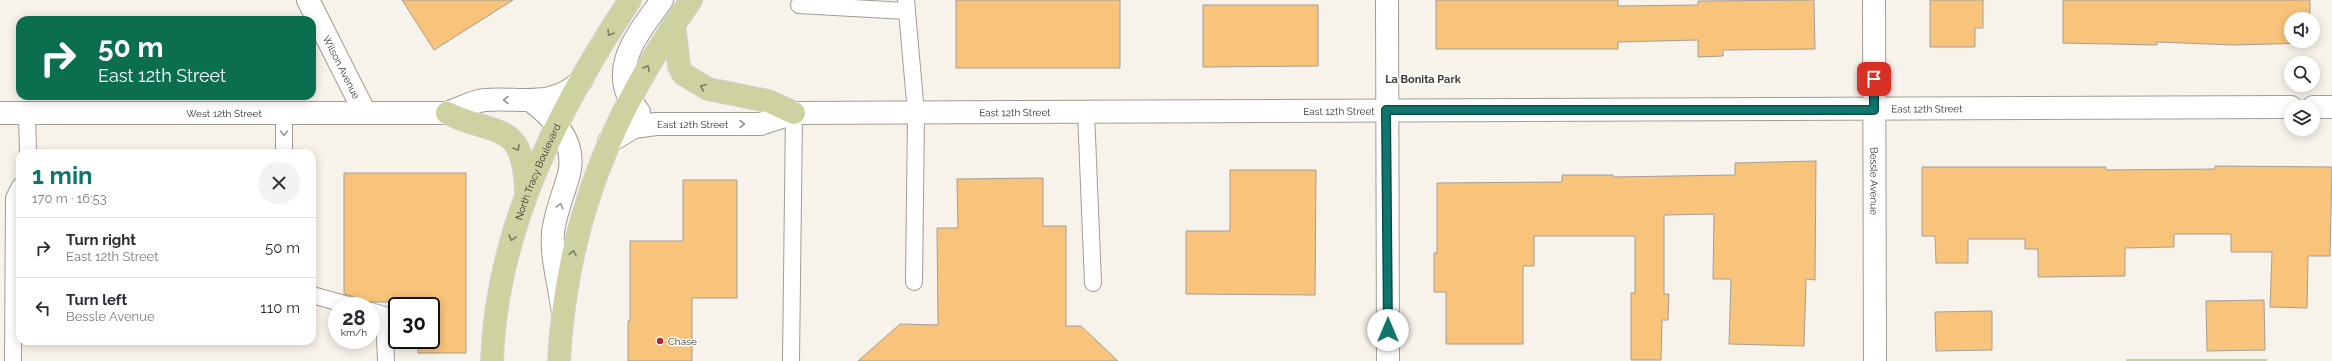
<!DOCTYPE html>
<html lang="en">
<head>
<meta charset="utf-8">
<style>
	body { margin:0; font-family:Raleway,sans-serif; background:#f2f2f3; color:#2b2b33; height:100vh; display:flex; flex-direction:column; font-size:15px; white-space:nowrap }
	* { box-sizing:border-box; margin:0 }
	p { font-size:13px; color:#7c7c81 }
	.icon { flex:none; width:22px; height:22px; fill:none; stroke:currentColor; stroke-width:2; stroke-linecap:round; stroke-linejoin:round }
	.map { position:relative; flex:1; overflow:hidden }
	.sheet { position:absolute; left:16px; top:149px; width:300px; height:196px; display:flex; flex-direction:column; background:#fff; border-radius:12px; box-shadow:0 2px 10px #0003 }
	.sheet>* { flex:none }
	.banner { position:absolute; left:16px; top:16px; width:300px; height:84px; border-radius:12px; box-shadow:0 2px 10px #0003; background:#0b6e4f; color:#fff; overflow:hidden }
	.buttons { position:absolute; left:2284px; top:12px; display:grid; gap:8px }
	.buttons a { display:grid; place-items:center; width:36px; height:36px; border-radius:50%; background:#fff; box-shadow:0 2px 10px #0003; font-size:20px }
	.speed { position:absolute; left:328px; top:297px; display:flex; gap:8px; font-size:20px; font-weight:700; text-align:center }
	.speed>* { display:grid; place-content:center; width:52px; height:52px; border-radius:50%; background:#fff; box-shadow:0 2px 10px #0003; line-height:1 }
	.speed small { font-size:10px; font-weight:400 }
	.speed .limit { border:2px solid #111; border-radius:6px; background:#fff; color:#111 }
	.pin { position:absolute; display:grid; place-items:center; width:34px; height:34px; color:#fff; margin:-17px; border-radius:8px; box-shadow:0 2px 6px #0006 }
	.me { position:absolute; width:44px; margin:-22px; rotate:0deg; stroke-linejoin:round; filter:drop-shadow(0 0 3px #0008) }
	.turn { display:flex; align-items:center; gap:14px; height:84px; padding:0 16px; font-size:18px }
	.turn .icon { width:52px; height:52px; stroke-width:2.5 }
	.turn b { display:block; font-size:28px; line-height:34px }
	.round { display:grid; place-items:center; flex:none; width:42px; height:42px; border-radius:21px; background:#f2f2f3 }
	.overview { display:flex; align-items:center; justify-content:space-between; height:68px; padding:0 16px }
	h1 { font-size:24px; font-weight:700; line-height:30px; color:#0f766e }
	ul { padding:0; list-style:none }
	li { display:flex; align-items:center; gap:12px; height:60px; padding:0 16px; border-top:1px solid #e1e1e2 }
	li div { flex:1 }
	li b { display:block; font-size:15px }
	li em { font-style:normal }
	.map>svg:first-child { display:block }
	.green { fill:#bbd79b }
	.building { fill:#f8c37a; stroke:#a49f98 }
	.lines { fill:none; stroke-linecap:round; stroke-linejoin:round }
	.service-casing { stroke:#a19d95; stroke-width:18 }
	.minor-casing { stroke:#a19d95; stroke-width:24 }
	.primary-casing { stroke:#d3d3d2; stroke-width:24 }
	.service { stroke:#fff; stroke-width:16 }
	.minor { stroke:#fff; stroke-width:22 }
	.primary { stroke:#ced2a1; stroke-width:22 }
	.oneway { stroke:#7b7c64 }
	.oneway2 { stroke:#9b9a98 }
	.route-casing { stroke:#0a4d48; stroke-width:10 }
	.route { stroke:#0f766e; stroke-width:7 }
	.poi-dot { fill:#b8272e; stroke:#fff; stroke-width:1.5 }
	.labels { text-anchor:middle; stroke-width:3; stroke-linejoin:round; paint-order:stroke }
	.street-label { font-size:10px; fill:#373532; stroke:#fff }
	.poi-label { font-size:10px; fill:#373532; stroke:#fff; text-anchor:start }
	.neighbourhood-label { font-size:11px; font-weight:bold; fill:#3e3a34; stroke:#fff }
</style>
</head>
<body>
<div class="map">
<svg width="2332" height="361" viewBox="0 0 2332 361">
	<rect width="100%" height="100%" fill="#f7f3eb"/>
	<path class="green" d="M2126,359H2267V361H2126Z"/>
	<path class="building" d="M402,0H513L434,50Z
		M956,0H1120V68H956Z
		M1436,0H1618V6L1698,5V1L1814,0L1815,49L1723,50V56L1698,57V40L1618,42V49H1436Z
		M1930,0H1983V28H1975V47H1930Z
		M2063,0H2310V19H2291V41H2311V43L2234,45L2157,42V45L2063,43Z
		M1203,5H1318V66L1203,67Z
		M1816,161L1815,280L1806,279L1804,346L1729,344L1731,279H1713L1714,214L1664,215V294H1669L1668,320H1662L1661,360H1631V293H1635V236H1534V266H1523V344H1446V292H1434V253H1437V183L1562,182V175H1613V177L1735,175V163Z
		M2215,166L2332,167L2330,256H2308L2307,308L2270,307L2272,252H2231V234H2174V247L2125,248V276L2038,277V249H2025V239H1968V263H1936L1935,236H1922V167H2106V170L2215,169Z
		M1230,170H1316L1315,295L1186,294V231H1230Z
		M344,173H466V353H418V340H431V306H418V302H360L355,297L344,294Z
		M1043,178V226H1066V326H1081L1118,361H858L900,324L938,325L937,228H958L957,179Z
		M683,180H737V298H692V361H628V321H630V241H683Z
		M2264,300L2265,350L2207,351L2206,301Z
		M1992,311V350L1936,351L1935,312Z"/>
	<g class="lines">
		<defs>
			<path id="service" d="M803,0L799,5L906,11
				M906,0L916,113L914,282
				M1086,112L1093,283
				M27,114L28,153
				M284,114V153
				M312,295L352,306
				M371,311L384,315L386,361
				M13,361L14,198L20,186
				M791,361L794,113"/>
			<g id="minor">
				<path id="s1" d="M308,0L365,113"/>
				<path d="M1387,0L1388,361"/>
				<path id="s2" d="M1874,0L1875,361"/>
				<path d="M530,100C553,117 577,142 569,174C564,193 555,213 553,233C551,257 559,283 562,307"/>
				<path d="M2313,107H2332"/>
				<path d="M639,112C604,72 637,35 662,0"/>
				<path id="s3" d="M0,113H447C459,109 472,101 485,100C521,97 552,109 581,81"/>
				<path id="s4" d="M609,142L634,127L656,124H760L794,113L2291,107"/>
			</g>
			<g id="primary">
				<path d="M674,24L679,66L683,74L708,89L768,101L794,113"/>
				<path d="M447,113C496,137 523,119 526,190"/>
				<path id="s5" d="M492,361C496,229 559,107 630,0"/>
				<path d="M559,361C566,223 612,112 691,0"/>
			</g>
		</defs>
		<use href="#service" class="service-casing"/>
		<use href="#minor" class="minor-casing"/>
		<use href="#primary" class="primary-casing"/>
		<use href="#service" class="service"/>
		<use href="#minor" class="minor"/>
		<use href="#primary" class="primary"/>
	</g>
	<defs><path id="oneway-chevron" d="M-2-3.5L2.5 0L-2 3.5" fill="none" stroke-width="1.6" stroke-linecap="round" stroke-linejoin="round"/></defs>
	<g class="oneway">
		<use href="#oneway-chevron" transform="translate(610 33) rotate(121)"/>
		<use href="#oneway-chevron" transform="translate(647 68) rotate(-61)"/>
		<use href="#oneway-chevron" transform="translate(703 87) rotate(-157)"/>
		<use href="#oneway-chevron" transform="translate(517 148) rotate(59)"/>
		<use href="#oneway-chevron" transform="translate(512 238) rotate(106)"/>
		<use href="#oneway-chevron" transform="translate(573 253) rotate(-79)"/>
	</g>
	<g class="oneway2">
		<use href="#oneway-chevron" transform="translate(506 100) rotate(180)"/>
		<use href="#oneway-chevron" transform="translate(742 124)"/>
		<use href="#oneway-chevron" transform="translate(284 133) rotate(90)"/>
		<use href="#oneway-chevron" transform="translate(560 206) rotate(-75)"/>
	</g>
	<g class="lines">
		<defs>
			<path id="route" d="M1388,330L1386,110H1874V79"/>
		</defs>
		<use href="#route" class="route-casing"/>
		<use href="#route" class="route"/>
	</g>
	<circle class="poi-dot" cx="660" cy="341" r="4"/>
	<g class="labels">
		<g class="street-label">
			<text dy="4" stroke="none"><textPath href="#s1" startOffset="75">Wilson Avenue</textPath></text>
			<text dy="4" stroke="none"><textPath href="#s4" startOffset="736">East 12th Street</textPath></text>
			<text dy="4" stroke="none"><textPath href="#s4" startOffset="1324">East 12th Street</textPath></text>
			<text dy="4" stroke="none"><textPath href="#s4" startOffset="412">East 12th Street</textPath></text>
			<text dy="4" stroke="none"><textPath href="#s3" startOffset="224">West 12th Street</textPath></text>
			<text dy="4" stroke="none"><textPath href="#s4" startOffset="88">East 12th Street</textPath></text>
			<text dy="4" stroke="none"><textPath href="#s5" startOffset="196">North Tracy Boulevard</textPath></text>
			<text dy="4" stroke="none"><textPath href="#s2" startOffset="181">Bessle Avenue</textPath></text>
		</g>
		<g class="poi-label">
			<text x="668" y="345">Chase</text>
		</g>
		<g class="neighbourhood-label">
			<text x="1423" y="83">La Bonita Park</text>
		</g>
	</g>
</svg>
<div class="buttons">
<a><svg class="icon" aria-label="sound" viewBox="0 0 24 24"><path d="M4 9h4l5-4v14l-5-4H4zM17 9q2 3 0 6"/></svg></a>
<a><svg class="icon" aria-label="search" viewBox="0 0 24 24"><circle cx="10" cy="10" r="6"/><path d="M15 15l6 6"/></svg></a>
<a><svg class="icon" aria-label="layers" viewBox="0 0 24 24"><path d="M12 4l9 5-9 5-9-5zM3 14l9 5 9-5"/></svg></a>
</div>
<div class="speed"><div>28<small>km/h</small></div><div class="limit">30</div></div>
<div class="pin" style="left:1874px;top:79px;background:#d93025"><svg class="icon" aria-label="arrive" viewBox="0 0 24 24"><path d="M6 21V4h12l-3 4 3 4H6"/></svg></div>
<svg class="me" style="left:1388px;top:330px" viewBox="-20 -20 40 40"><circle r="19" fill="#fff"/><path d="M0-13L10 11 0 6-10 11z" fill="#0f766e"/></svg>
<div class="banner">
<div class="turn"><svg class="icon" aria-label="right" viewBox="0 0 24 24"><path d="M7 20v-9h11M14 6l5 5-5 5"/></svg><div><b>50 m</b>East 12th Street</div></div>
</div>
<section class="sheet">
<div class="overview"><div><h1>1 min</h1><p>170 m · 16:53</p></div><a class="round"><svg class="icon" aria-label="close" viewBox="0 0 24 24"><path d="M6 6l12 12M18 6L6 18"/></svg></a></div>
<ul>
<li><svg class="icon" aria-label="right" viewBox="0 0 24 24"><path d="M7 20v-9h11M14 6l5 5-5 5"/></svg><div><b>Turn right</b><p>East 12th Street</p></div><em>50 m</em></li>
<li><svg class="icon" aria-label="left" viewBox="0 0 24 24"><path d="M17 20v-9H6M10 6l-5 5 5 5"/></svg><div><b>Turn left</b><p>Bessle Avenue</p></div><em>110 m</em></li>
</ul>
</section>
</div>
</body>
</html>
